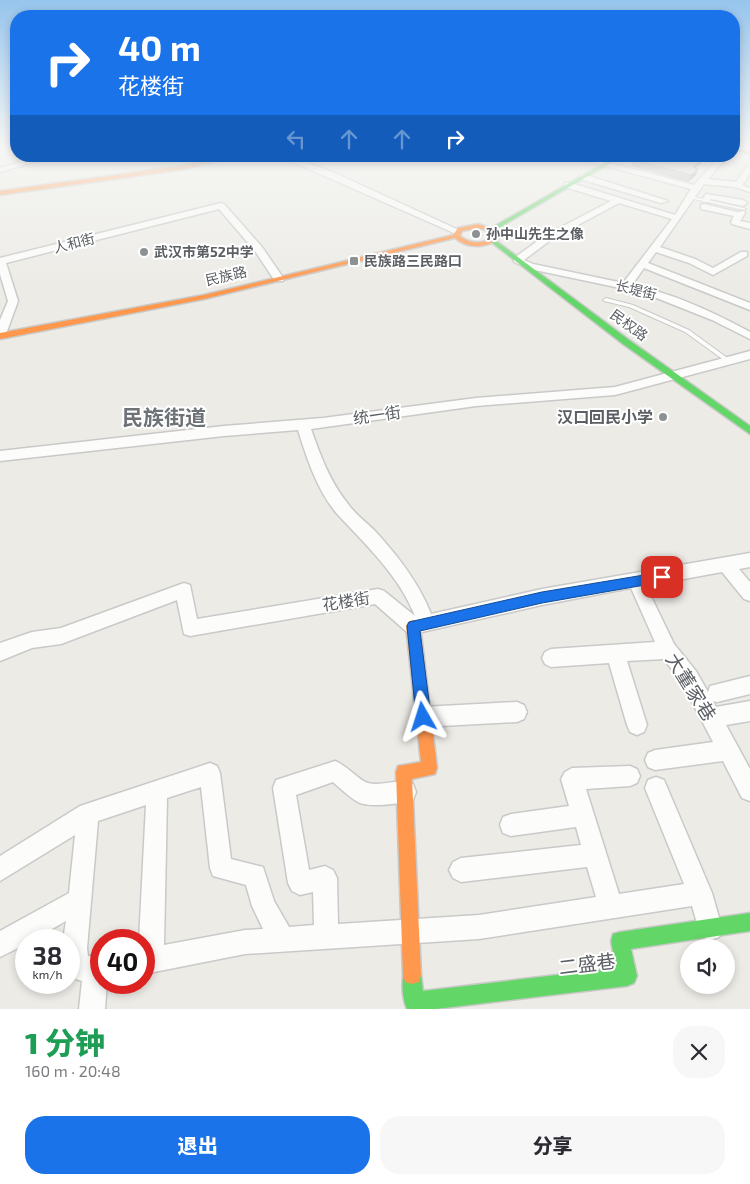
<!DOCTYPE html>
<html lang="zh">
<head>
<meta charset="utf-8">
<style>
	body { margin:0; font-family:"Exo 2","Noto Sans SC",sans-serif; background:#f7f7f7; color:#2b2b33; height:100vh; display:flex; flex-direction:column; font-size:19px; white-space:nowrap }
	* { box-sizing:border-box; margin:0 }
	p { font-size:16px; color:#7c7c81 }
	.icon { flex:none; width:28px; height:28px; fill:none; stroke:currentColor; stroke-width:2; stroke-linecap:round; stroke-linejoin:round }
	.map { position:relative; height:1009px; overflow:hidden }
	.details { display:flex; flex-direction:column; background:#fff; flex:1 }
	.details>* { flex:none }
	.guide { position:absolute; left:10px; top:10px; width:730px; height:152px; border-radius:20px; box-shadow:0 2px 8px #0003; background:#1a73e8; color:#fff; overflow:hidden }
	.buttons { position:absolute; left:680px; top:939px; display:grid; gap:10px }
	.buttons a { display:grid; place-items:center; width:55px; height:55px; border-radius:50%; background:#fff; box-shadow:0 2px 8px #0003; font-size:25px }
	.speed { position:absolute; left:15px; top:929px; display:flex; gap:10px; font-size:25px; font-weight:700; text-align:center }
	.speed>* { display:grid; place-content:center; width:65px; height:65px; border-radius:50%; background:#fff; box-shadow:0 2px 8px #0003; line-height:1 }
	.speed small { font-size:12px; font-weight:400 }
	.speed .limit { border:8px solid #d22; background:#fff; color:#111 }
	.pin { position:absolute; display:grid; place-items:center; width:42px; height:42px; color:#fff; margin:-21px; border-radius:10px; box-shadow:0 2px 8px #0006 }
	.me { position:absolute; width:55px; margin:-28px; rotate:354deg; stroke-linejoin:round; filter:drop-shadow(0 0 4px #0008) }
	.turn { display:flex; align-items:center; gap:18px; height:105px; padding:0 25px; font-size:22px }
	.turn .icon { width:65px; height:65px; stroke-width:2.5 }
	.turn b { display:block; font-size:35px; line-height:42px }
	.lanes { display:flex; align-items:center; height:48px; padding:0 25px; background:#0003; justify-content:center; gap:25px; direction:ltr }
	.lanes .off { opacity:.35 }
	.round { display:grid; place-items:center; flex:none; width:52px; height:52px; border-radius:20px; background:#f7f7f7 }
	.head { display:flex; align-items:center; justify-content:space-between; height:85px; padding:0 25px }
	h1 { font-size:30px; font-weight:800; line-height:38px; color:#1e9e55 }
	.action { display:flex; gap:10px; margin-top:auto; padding:10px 25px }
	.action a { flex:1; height:58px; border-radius:20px; background:#1a73e8; color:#fff; font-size:20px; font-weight:800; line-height:58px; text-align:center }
	.action a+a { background:#f7f7f7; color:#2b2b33 }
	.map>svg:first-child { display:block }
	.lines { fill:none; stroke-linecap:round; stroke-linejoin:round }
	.lane-casing { stroke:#c9c9c9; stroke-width:2 }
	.street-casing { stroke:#c9c9c9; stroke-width:3 }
	.fast-casing { stroke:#c9c9c8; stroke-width:3 }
	.slow-casing { stroke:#c9c9c8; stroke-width:3 }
	.jam-casing { stroke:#c9c9c8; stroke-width:3 }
	.lane { fill:#fcfcfb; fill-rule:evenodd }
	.street { fill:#fcfcfb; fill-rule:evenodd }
	.fast { fill:#63d668; fill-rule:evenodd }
	.slow { fill:#ff974d; fill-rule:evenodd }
	.jam { fill:#b3261e; fill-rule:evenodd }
	.wall { fill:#b6b5b3 }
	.shaded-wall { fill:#949492 }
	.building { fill:#d4d3d0; stroke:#949492 }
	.route { fill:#1a73e8; stroke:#114b97 }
	.poi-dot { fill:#8e9192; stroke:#fff; stroke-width:2 }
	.labels { text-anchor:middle; stroke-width:4; stroke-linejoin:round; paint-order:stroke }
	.far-poi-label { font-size:14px; font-weight:bold; fill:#5c6064; stroke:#fff; text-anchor:start }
	.far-street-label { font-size:14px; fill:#5c6064; stroke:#fff }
	.street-label { font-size:16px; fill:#5c6064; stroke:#fff }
	.poi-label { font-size:16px; font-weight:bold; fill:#5c6064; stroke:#fff; text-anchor:end }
	.near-street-label { font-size:19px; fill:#5c6064; stroke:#fff }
	.district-label { font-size:21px; font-weight:bold; fill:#6d7276; stroke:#fff }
</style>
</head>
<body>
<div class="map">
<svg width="750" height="1009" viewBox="0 0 750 1009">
	<rect width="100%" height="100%" fill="#ecebe6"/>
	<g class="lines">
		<defs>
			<path id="lane" d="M690,196L744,208L746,209L744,210L689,198V196Z
				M606,298L633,305L689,330L733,362L730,364L728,363L685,332L629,307L604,301L603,300Z"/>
			<path id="street" d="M16,149V153L0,156V152Z
				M41,156H54L0,172V168Z
				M279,156H290L337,174L461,231L457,234L454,233Z
				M569,156H583L694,185L720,156H728L708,179L736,182L747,167H750V174L742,185L750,188V192L735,187L704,184L660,247L695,259L713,268L741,252H747V256L713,275L689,263L656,252L648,263L750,303V310L644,268L632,285C673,293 713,312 750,332V339L712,320L644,293L530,269L514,262V258L546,235L611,201L565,187V183H571L675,215L691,189ZM619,203L672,219L623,283L533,264L524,260L552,239Z
				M580,175H586L668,201L661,203L580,179Z
				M706,194L743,200L747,203L743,206L711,199L709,202H703L702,200Z
				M221,203L224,204L262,247L284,279L283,281H275L255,251L219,209L6,263L18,301L6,334L0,337V320L8,301L0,274V258Z
				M704,204L737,212L744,211L745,213L740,221L750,223V229L732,224L731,222L734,216L701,209V205Z
				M750,351V359L615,395L476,406L311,429C320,455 330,482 348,504C355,514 366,522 375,531C398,556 419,583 431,614L542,589L750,553V567L739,569L750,582V601L744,599L722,572L646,586L674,644L696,671L708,692L710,686L750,676V694L717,702L712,701L716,707L750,701V721L726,725L750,769V801L742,798L723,761L655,770L648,767L645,760L648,753L655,750L713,742L682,683L664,659L627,661L647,725L644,732L637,735L630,732L627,725L609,663L551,667L545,664L542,658L545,652L551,649L655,642L631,588L542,605L413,634L407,632L375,604L190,636L184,634L177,600L61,644L32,648L0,661V643L32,632L61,628L184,583L190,585L197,619L378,589L384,591L415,616C399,576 368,547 339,516C318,493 307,459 298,430L224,436L0,461V451L224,426L323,418L476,398L615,387Z
				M517,702L524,705L527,712L524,719L517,722L423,727L416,724L413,717L416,710L423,707Z
				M335,761C346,765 360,781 368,783C382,787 397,778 413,784L416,792L413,800C401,804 368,808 358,802C349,797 341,789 333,782L296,795L309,870L325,866L333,870L337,878L338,924L479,915L596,897L587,867L461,882L453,878L449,870L453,862L461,858L581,845L576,827L511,836L503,833L500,825L503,817L511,814L569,806L561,779L565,772L572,768L630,766L637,769L640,776L637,783L630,786L586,789L619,894L684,884L645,788L648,780L656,777L664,780L712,893L722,928L719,937L710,940L701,937L692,906L479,939L245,954L144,974V940H139L146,805L98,821L87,948L88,956H101V982H107L105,1009H79L82,981L69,977V940H63L66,921L33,940H26V944L0,957V931L69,893L75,835L0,881V856L80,806L210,763L217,766L220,773L231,859L263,867L274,901L289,927L314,925L313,892L300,895L292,891L288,883L273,788L276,780ZM201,787L210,868L213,876L246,885L252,906L263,929L245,930L164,945L167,798Z"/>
			<path id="fast" d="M616,156H623L493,231L488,230Z
				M491,240H495L629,340L750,426V434L623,344L491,242Z
				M750,913V931L631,949L637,976L634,983L627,986L436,1009H407C402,998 401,980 405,968L412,966L419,968L421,975L423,991L616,968L611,941L613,934L620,932Z"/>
			<path id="slow" d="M229,156H241L180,170L0,195V191L180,166Z
				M478,224L493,229L499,235L498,240C484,248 468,249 455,238L204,299L0,339V333L204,295L453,235L458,228ZM478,228L489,231L493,238C481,244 470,244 460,236L462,231Z
				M413,620L418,622L420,626L437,768L435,774L412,779L421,975L419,982L412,984L405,982L403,975L396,772L398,766L421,762L406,626L408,622Z"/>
			<path id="jam" d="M734,148L750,150V154L734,151Z"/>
		</defs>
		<use href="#lane" class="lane-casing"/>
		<use href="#street" class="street-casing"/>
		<use href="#fast" class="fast-casing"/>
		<use href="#slow" class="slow-casing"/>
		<use href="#jam" class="jam-casing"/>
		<use href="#lane" class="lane"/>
		<use href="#street" class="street"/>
		<use href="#fast" class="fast"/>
		<use href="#slow" class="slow"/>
		<use href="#jam" class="jam"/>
	</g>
	<path class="wall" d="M708,156L696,168L698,169L696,175L688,182L631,166L633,160Z"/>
	<path class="shaded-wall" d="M705,156H708L691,173L693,167Z
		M698,169L696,175L688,182L691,175Z"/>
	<path class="building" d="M639,156H705L693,167L698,169L691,175L633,160Z"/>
	<linearGradient id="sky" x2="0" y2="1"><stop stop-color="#96c5ed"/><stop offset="0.51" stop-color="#f6f6f4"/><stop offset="1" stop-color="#f6f6f4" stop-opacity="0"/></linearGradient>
	<rect width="750" height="290" fill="url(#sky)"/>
	<path class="route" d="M662,572L666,573L668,577L666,581L662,582L542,603L420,631L431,717L429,722L423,724L418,722L416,717L407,626L409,622L542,592Z"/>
	<g class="poi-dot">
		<circle cx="476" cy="234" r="5"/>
		<circle cx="144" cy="252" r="5"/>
		<rect x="349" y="256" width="10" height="10" rx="2.5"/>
		<circle cx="663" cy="417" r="5"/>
	</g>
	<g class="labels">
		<g class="far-poi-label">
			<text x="486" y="239">孙中山先生之像</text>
			<text x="154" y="257">武汉市第52中学</text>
			<text x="364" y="266">民族路三民路口</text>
		</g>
		<g class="far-street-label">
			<text transform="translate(74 243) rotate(-14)" y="5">人和街</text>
			<text transform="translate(226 276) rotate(-13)" y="5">民族路</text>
			<text transform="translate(636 290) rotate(14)" y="5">长堤街</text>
			<text transform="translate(629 325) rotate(36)" y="5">民权路</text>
		</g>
		<g class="street-label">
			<text transform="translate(377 415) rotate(-8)" y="6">统一街</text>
			<text transform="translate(346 601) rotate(-9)" y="6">花楼街</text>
		</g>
		<g class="poi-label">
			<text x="653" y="423">汉口回民小学</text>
		</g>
		<g class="near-street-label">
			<text transform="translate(691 687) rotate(58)" y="7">大董家巷</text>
			<text transform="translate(587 964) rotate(-7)" y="7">二盛巷</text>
		</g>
		<g class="district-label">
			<text x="164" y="425">民族街道</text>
		</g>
	</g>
</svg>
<div class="buttons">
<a><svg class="icon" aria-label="sound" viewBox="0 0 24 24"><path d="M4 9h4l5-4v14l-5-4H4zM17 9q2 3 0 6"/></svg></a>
</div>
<div class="speed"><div>38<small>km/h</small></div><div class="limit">40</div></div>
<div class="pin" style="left:662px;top:577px;background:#d93025"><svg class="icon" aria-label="arrive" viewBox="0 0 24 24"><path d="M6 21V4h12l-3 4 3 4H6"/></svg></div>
<svg class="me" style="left:423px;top:717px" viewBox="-20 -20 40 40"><path d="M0-17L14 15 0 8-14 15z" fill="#1a73e8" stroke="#fff" stroke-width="4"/></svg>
<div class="guide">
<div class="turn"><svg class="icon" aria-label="right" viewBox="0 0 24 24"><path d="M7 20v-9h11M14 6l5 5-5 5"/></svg><div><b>40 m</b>花楼街</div></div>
<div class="lanes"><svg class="icon off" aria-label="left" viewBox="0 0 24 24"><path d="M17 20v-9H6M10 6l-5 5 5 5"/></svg><svg class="icon off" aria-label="ahead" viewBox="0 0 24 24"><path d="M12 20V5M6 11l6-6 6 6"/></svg><svg class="icon off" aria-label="ahead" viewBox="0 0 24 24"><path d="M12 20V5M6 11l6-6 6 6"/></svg><svg class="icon" aria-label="right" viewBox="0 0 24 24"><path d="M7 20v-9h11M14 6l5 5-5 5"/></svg></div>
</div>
</div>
<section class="details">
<div class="head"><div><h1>1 分钟</h1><p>160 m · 20:48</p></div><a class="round"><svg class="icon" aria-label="close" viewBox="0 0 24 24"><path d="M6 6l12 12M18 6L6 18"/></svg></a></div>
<div class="action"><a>退出</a><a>分享</a></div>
</section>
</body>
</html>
